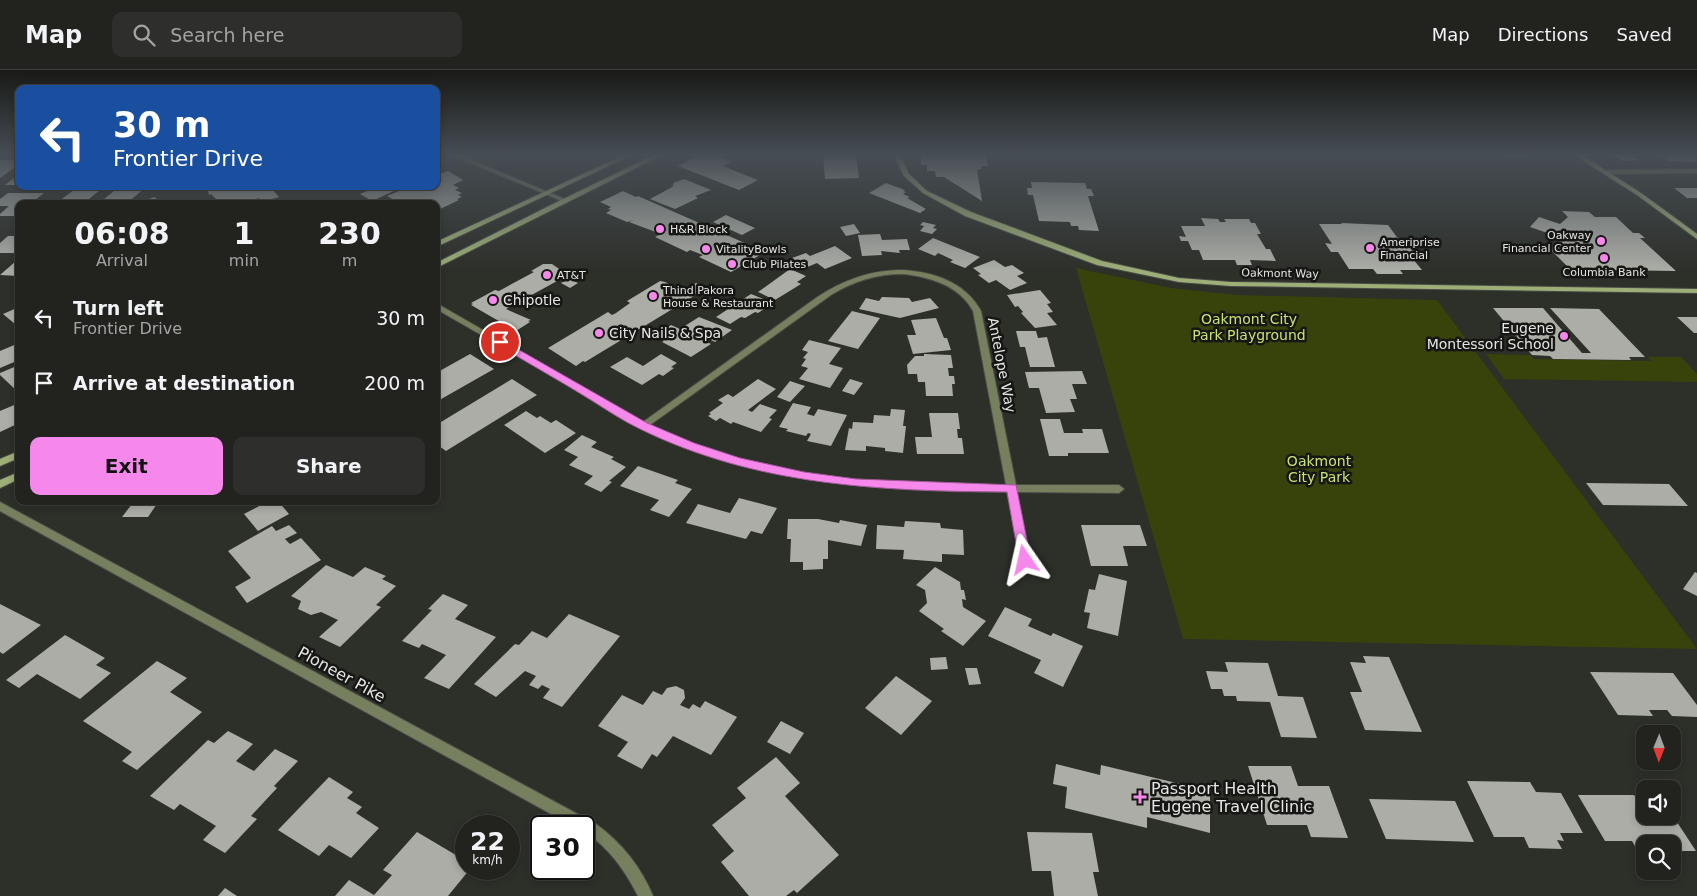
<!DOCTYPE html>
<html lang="en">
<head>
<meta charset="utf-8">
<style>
	body { margin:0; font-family:"DejaVu Sans",sans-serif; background:#2e2f2c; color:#f1f3f6; height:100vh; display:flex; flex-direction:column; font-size:19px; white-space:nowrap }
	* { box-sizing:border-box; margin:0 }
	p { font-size:16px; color:#a2a4a4 }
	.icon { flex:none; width:28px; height:28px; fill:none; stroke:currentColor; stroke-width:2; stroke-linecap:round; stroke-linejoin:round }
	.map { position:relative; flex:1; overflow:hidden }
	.details { position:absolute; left:15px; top:130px; width:425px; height:305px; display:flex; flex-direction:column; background:#22231f; border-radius:10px; box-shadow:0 2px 8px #0003,0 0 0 1px #3f403d }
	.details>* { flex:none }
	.hud { position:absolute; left:15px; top:15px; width:425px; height:105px; border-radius:10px; box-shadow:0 2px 8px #0003,0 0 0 1px #3f403d; background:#1a4fa0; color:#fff; overflow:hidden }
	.needle { width:32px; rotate:181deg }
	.controls { position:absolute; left:1636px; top:655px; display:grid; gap:10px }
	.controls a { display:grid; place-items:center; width:45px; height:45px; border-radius:10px; background:#22231f; box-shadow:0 2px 8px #0003,0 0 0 1px #3f403d; font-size:25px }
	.speed { position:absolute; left:455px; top:745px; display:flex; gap:10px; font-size:25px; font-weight:700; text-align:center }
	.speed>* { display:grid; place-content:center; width:65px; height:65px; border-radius:50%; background:#22231f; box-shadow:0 2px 8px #0003,0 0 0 1px #3f403d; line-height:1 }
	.speed small { font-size:12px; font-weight:400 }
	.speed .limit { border:2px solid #111; border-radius:8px; background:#fff; color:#111 }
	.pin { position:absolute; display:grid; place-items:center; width:42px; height:42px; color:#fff; margin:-21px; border:2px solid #fff; border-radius:50%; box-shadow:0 1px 5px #0007 }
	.me { position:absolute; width:55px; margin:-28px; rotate:349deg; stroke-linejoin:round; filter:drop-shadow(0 0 4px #0008) }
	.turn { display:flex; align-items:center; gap:18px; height:105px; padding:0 15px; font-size:22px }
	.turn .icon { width:65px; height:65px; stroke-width:2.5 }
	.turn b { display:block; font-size:35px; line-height:42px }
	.eta { display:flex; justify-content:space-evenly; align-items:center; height:85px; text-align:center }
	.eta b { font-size:30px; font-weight:600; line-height:35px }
	.cta { display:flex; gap:10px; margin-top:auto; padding:10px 15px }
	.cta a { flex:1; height:58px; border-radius:10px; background:#f788eb; color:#111; font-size:20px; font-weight:600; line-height:58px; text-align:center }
	.cta a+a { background:#2e2f2c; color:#f1f3f6 }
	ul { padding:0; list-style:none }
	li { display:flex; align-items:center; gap:15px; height:65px; padding:0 15px }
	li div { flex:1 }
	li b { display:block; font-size:19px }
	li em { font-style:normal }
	header { display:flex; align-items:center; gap:30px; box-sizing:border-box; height:70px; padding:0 25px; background:#22231f; border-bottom:1px solid #3f403d }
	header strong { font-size:24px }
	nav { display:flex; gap:28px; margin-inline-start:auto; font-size:18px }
	.search { width:350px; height:45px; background:#2e2f2c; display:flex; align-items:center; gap:12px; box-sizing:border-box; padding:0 18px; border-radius:10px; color:#a2a4a4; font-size:19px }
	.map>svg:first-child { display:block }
	.green { fill:#37430b }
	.building { fill:#abada6 }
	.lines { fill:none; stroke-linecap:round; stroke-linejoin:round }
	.street-casing { stroke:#4a4c47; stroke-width:2 }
	.secondary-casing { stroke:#4a4c47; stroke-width:2 }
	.street { fill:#76805e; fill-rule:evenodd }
	.secondary { fill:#9eae77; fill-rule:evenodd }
	.route { fill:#f788eb; stroke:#a15899 }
	.poi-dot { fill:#f788eb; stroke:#161614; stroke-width:2 }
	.labels { text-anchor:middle; stroke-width:5; stroke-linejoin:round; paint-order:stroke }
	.far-poi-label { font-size:11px; fill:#e4e6e2; stroke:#161614; text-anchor:start }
	.far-street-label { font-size:11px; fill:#e4e6e2; stroke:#161614 }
	.poi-label { font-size:14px; fill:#e4e6e2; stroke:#161614; text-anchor:start }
	.park-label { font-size:14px; fill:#c7e372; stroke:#161614 }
	.street-label { font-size:14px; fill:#e4e6e2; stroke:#161614 }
	.near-street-label { font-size:16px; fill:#e4e6e2; stroke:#161614 }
	.near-poi-label { font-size:16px; fill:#e4e6e2; stroke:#161614; text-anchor:start }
</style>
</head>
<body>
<header>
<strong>Map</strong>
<div class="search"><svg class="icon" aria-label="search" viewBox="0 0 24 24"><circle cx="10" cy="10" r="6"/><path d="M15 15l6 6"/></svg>Search here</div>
<nav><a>Map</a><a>Directions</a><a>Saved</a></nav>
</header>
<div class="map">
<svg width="1697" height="826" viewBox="0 0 1697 826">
	<rect width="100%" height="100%" fill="#2d2f29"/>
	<path class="green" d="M1076,198L1171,218L1237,225L1437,230L1697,579L1183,569Z
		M1486,284L1530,285L1534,289L1651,291L1648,287H1681L1697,304V312L1504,309Z"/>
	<path class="building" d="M699,85H713L731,92L723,96L758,110L739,120L678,96Z
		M823,85H856L859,108L825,109Z
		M921,85H986L988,96H981V99H977L982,131L944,107H936L935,101H927V95H921Z
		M1503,85H1527L1530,87H1505Z
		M1612,85H1631L1640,90L1623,91Z
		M1655,85H1690L1697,88L1695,89L1697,92L1669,91L1663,87Z
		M0,90H19V98H14L0,108Z
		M448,101L463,110L453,115L459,118L455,120L462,123L458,125L462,127L457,129L459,130L436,141V134H419L415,131L401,134L387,126L411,116H436V105Z
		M14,108H19V115H5Z
		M684,109L711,120L695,126L698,128L675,139L650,129L674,116L672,115L674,114L673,113Z
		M1031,112L1085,113L1087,119H1091L1094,126H1088L1099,161L1079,160L1078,156H1071L1070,152L1039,151L1033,125H1028L1027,118H1032Z
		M886,113L905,120L903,121L906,122L903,124L910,127L907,128L926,139L920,143L869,123Z
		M79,116H105L84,133L58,132Z
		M120,116H147L126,134H98Z
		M207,116H252L255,121L269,116L279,127L261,132L259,128L256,129L258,132L253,134L249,131L244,134H219L218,132L214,133L213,130L216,129L211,124L209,125Z
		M379,116H405L372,131L360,124Z
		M1674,118H1697V128H1687Z
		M623,121L636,127L638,126L765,182L731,202L699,187L703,185L690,180L687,182L655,167L661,164L629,152L634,150L627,152L606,143L611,140L608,139L611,137L600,132Z
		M8,123H44L30,134H19V143L14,146H0V144L9,136H0V129Z
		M154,127L159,130L149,134H136Z
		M1562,141L1589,142L1595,147H1616L1633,163H1639L1645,168H1640L1676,201L1613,200L1615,202H1605L1603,200L1570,199L1550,179L1562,168L1530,157L1539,147L1560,154L1568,147Z
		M726,145L755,158L742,165L713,152Z
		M1201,148L1218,149L1220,152H1226L1224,149H1249L1251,153H1255L1261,164H1257L1266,179H1270L1276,191L1250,190L1252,195H1237L1235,190H1203L1199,180H1192L1188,171H1181L1179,166L1186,167L1181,156H1205Z
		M923,152L936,155L933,158L937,159L932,164L920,161L924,156L920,155Z
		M1341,153L1388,155L1402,174H1410L1416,183H1408L1422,200H1400L1403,204H1377L1373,199H1349L1338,182H1331L1325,173L1332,174L1319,154H1342Z
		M854,154L860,163L846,166L840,157Z
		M880,164L882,170L907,169L910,180H899L900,183L881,181L882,185L862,186L858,165Z
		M8,166H19V183H0V173Z
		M933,168L980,187L965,198L950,192L953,190L938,183L935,186L918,179Z
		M835,176L852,188L825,199L817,193L805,198L792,188L806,183L810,186Z
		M994,190L1005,197L1012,195L1024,203L1017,206L1027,213L1010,220L996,210L989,213L978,205L981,204L973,198Z
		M16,191H19V206L0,205Z
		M543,194H552L568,205L506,239L531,250L528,251L530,252L516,261L471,235L473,234L471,233L495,220L499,221L534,202L531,201Z
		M790,199L806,206L797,212L801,214L775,230L758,222Z
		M569,209L578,213L570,218L561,213Z
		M660,211L665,212L694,226L585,292L583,291L576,296L548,278L608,242L612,245L616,243L630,233L627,231Z
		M696,213L706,218L696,224L687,219Z
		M1040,220L1051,233L1047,234L1053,242L1047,243L1057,255L1035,258L1021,243L1023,242L1018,236L1015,237L1007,225Z
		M751,224L773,233L758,243L755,242L745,248L741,247L730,254L716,247Z
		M882,227L909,228L912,232L930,228L939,238L900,248L859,239L866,228L879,231Z
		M19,237V252L15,254L3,244Z
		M1493,238H1543L1582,283H1591L1550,238L1599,239L1645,287H1629L1631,290L1553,289L1550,286L1532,285Z
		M852,241L880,248L858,279L828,271Z
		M699,247L732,260L715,272L700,265L697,267L711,274L691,287L662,272L664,271L655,266L671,255L680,259Z
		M1677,247H1697V263H1694Z
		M936,248L944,268H947L951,280L913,284L907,265H916L911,250Z
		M1016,261H1036L1038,268L1047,267L1055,297H1030L1025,277H1020Z
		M809,270L841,278L829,294L843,298L830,318L799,309L808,298L801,296L806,289L803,288L808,282L802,280Z
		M19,273V290L0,298V281Z
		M470,284L494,299L436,332V303Z
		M661,284L677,293L671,297L674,298L663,306L659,304L642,315L610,297L627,287L643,296Z
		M924,284L951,285L953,298H948L949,306H954L955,314H952L953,326H926L925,312H918L917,304H908L907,295L915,286H924Z
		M19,295V323L0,305V303Z
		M1082,301L1087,314H1072L1077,329H1070L1075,342L1046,343L1039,318H1029L1025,302Z
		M512,309L537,325L446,381L436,374V355Z
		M758,309L776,319L748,340L752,342L760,334L777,340L769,348L772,349L761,362L733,352L731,354L720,348L716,351L708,346L711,344L709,343L723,333L718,330L728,324L733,327Z
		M850,309L863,313L854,325L842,321Z
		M790,311L805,316L790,332L777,327Z
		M19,333V353L0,362V341Z
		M793,333L811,337L807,344L814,346L818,339L847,345L831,376L807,371L811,364L808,363L806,366L786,361L788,359L779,357Z
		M891,339L905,340L903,356H906L903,383L885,381V378L866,376V381L845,380L849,358L852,359L853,352L873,353L874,345L890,346Z
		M526,341L537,348L540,346L551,353L556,350L576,363L545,383L504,355Z
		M929,343H958L960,359H957L958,368H962L964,384H917L915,367H932Z
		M1040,349H1060L1064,363H1083L1082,359H1102L1109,383H1068V386H1049Z
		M582,365L597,372L591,377L614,387L611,389L626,397L609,411L612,412L601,422L584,414L593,406L569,395L578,387L564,380Z
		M638,396L678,410L675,413L692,419L669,447L650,440L659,430L620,416Z
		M1586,413L1669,414L1688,436L1603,435Z
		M739,428L777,438L762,464L751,461L746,469L686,453L698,434L730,443Z
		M104,431H159L148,447H122L132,434H102Z
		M269,431H278L289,444L258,461L244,444Z
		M788,449H818L839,453L840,450L867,455L861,476L828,470V489H823V499L803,500V492H790L791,469H787Z
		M905,451L940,453L941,458L963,460L964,485L942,484V492L903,489L904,480L876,479L877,455L904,457Z
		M289,455L297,463L285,469L290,474L301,468L321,490L247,533L235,517L251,508L228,481L272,456L276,461Z
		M1081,455H1140L1147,476H1123L1128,496H1091Z
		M326,495L353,507L365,497L386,506L382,509L396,516L376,535L381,537L340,577L319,567L338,550L321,542L311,545L298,539L301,531L291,526Z
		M935,497L960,512L961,520H964L966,530L962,529L963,537L986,551L963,576L941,561L944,559L919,541L927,533L925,520L916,515Z
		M1695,502L1697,503V526L1683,519Z
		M1099,504L1127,511L1118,566L1087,558L1090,543L1084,542L1089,519L1095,520Z
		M443,524L468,535L455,549L496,567L449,619L424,608L446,585L422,574L419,578L402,571L432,540L428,539Z
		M0,534L41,555L3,584L0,582Z
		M1005,537L1032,549L1028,556L1051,566L1053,563L1083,576L1063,617L1034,603L1041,590L988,566Z
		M569,544L620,566L562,637L543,628L550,619L542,615L538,619L529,615L536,606L525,601L496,627L474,614L515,574L519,575L532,561L547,568Z
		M65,565L105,588L96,595L111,603L80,629L37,604L19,618L6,610Z
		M1363,586L1389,587L1422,662L1365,660L1350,622H1362L1350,592L1366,593Z
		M946,587L948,599L931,600L930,588Z
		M157,591L187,608L170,622L202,642L137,700L122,691L132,682L83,651Z
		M1225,592L1268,593L1278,626L1303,627L1317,668L1281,667L1270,632L1237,631L1236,626H1224L1222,619H1211L1206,601L1228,602Z
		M965,598H977L981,614L969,615Z
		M1590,602L1673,603L1697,635V647L1672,646L1667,640H1649L1653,646L1618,645Z
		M896,606L932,631L901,665L865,638Z
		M676,616L684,620L685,628L680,635L689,639L693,634L700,638L705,631L737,647L711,685L673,666L657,687L652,684L642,699L617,686L628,672L598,656L622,625L643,635L653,621L662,625L667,618Z
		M781,651L804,663L790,684L767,672Z
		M228,661L253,674L236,691L254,701L275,679L298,691L274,716L277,718L251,746L257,749L225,783L203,770L216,756L180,734L174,740L150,726L208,670L214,673Z
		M776,687L800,713L785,726L839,785L797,823L794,820L786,826H749L721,792L734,781L712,755L746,728L737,718Z
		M1056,694L1100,705L1101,695L1210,721V763L1147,747V758L1065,738L1067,717L1053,714Z
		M1248,696H1291L1298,716H1329L1348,768L1311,767L1307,755H1267Z
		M329,707L353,722L347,728L362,737L356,743L379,758L351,788L329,775L319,786L278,760Z
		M1467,711L1530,712L1536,722L1561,723L1583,763H1560L1564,771L1557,770L1562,779L1529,778L1524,767H1494Z
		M1578,725H1634L1645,742V746H1673L1696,781H1672V774H1645V781H1638L1632,771H1605Z
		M1369,729L1455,731L1474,772L1386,769Z
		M417,762L466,791V799H470L448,826H335L349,810L374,825L392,805L383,800Z
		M1027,762L1092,763L1099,802H1093L1098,826H1054L1051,801H1032Z
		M225,818L237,826H218Z"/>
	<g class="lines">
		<defs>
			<path id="street" d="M451,85H460L567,130L562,131Z
				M1697,99V103L1605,104L1602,102L1605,100Z
				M903,200C934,202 965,212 981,241L1016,415H1119L1124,419L1119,423L1017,422L1030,490L1029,493H1021L1020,490L1007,422C888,422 769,414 659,367C627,354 597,333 567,315C523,289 480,264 436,239V233L643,352L816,228C843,210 870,200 903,200ZM903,204C930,207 959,215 973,241L1006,415C887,415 759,410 650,355L831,225C854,211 876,204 903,204Z
				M0,432L596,754C622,773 641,797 653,826H638C625,801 609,777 584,762V756H573L0,441Z"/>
			<path id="secondary" d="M624,85H632L436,177V172Z
				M654,85H662L436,198V193L555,133Z
				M894,85H900L909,104L927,121L971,142L1102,191L1179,208L1231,212L1697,219V223L1231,216L1179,212L1097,195L965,146L923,123L904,106Z
				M1574,85H1582L1641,123L1697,164V169L1637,125Z
				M19,381V388L0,396V389Z
				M19,402V409L0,418V410Z"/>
		</defs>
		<use href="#street" class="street-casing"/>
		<use href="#secondary" class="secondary-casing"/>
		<use href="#street" class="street"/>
		<use href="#secondary" class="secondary"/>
	</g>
	<linearGradient id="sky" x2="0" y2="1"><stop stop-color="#191a17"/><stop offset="0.42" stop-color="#464d54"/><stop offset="1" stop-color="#464d54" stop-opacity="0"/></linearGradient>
	<rect width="1697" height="201" fill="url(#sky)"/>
	<path class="route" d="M500,269L647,353L694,373L740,388L804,402L856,409L1016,415L1031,490L1030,494H1021L1019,490L1007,422C880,421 756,416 640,359C623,351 607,340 591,330C560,311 528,293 496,274L495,272Z"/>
	<g class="poi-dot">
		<circle cx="660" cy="159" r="5"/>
		<circle cx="1601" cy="171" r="5"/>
		<circle cx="1370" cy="178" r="5"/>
		<circle cx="706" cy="179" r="5"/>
		<circle cx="1604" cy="188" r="5"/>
		<circle cx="732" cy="194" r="5"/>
		<circle cx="547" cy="205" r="5"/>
		<circle cx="653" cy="226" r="5"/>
		<circle cx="493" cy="230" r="5"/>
		<circle cx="599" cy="263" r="5"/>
		<circle cx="1564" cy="266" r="5"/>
		<path d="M1137.5 719.5h5v5h5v5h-5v5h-5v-5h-5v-5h5z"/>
	</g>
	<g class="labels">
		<g class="far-poi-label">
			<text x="670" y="163">H&amp;R Block</text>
			<text x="1591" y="169" text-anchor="end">Oakway<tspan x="1591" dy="13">Financial Center</tspan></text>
			<text x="1380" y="176">Ameriprise<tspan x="1380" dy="13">Financial</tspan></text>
			<text x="716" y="183">VitalityBowls</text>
			<text x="742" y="198">Club Pilates</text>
			<text x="1604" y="206" text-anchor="middle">Columbia Bank</text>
			<text x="557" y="209">AT&amp;T</text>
			<text x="663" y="224">Thind Pakora<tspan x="663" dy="13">House &amp; Restaurant</tspan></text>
		</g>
		<g class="far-street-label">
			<text transform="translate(1280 203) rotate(1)" y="4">Oakmont Way</text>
		</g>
		<g class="poi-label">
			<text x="503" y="235">Chipotle</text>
			<text x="1554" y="263" text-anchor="end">Eugene<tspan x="1554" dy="16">Montessori School</tspan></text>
			<text x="609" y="268">City Nails &amp; Spa</text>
		</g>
		<g class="park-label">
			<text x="1249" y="254">Oakmont City<tspan x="1249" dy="16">Park Playground</tspan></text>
			<text x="1319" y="396">Oakmont<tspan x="1319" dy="16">City Park</tspan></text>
		</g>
		<g class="street-label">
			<text transform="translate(1002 295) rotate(79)" y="5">Antelope Way</text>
		</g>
		<g class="near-street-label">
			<text transform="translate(342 604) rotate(29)" y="6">Pioneer Pike</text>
		</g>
		<g class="near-poi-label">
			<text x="1151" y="724">Passport Health<tspan x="1151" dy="18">Eugene Travel Clinic</tspan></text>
		</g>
	</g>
</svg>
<div class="controls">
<a><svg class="needle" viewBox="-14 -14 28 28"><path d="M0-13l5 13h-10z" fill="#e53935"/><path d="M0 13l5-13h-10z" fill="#a2a4a4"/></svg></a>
<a><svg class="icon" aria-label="sound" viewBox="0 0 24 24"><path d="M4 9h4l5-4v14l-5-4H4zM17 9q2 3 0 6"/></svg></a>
<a><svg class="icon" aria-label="search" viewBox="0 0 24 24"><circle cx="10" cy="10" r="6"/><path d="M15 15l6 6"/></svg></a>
</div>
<div class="speed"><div>22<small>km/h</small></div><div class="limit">30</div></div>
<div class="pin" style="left:500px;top:272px;background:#d93025"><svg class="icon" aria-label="arrive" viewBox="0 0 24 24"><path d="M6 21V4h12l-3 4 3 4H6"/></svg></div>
<svg class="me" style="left:1025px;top:490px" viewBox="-20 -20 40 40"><path d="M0-17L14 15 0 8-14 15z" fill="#f788eb" stroke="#fff" stroke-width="4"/></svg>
<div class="hud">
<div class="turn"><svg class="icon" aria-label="left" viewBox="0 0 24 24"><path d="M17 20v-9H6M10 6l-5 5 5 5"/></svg><div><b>30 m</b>Frontier Drive</div></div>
</div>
<section class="details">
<div class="eta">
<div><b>06:08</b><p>Arrival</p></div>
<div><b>1</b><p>min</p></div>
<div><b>230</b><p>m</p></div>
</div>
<ul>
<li><svg class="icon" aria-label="left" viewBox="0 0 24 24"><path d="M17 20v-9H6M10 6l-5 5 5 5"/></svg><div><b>Turn left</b><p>Frontier Drive</p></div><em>30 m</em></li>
<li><svg class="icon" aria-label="arrive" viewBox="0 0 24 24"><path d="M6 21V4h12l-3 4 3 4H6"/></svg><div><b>Arrive at destination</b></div><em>200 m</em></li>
</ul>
<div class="cta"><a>Exit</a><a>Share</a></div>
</section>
</div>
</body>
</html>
